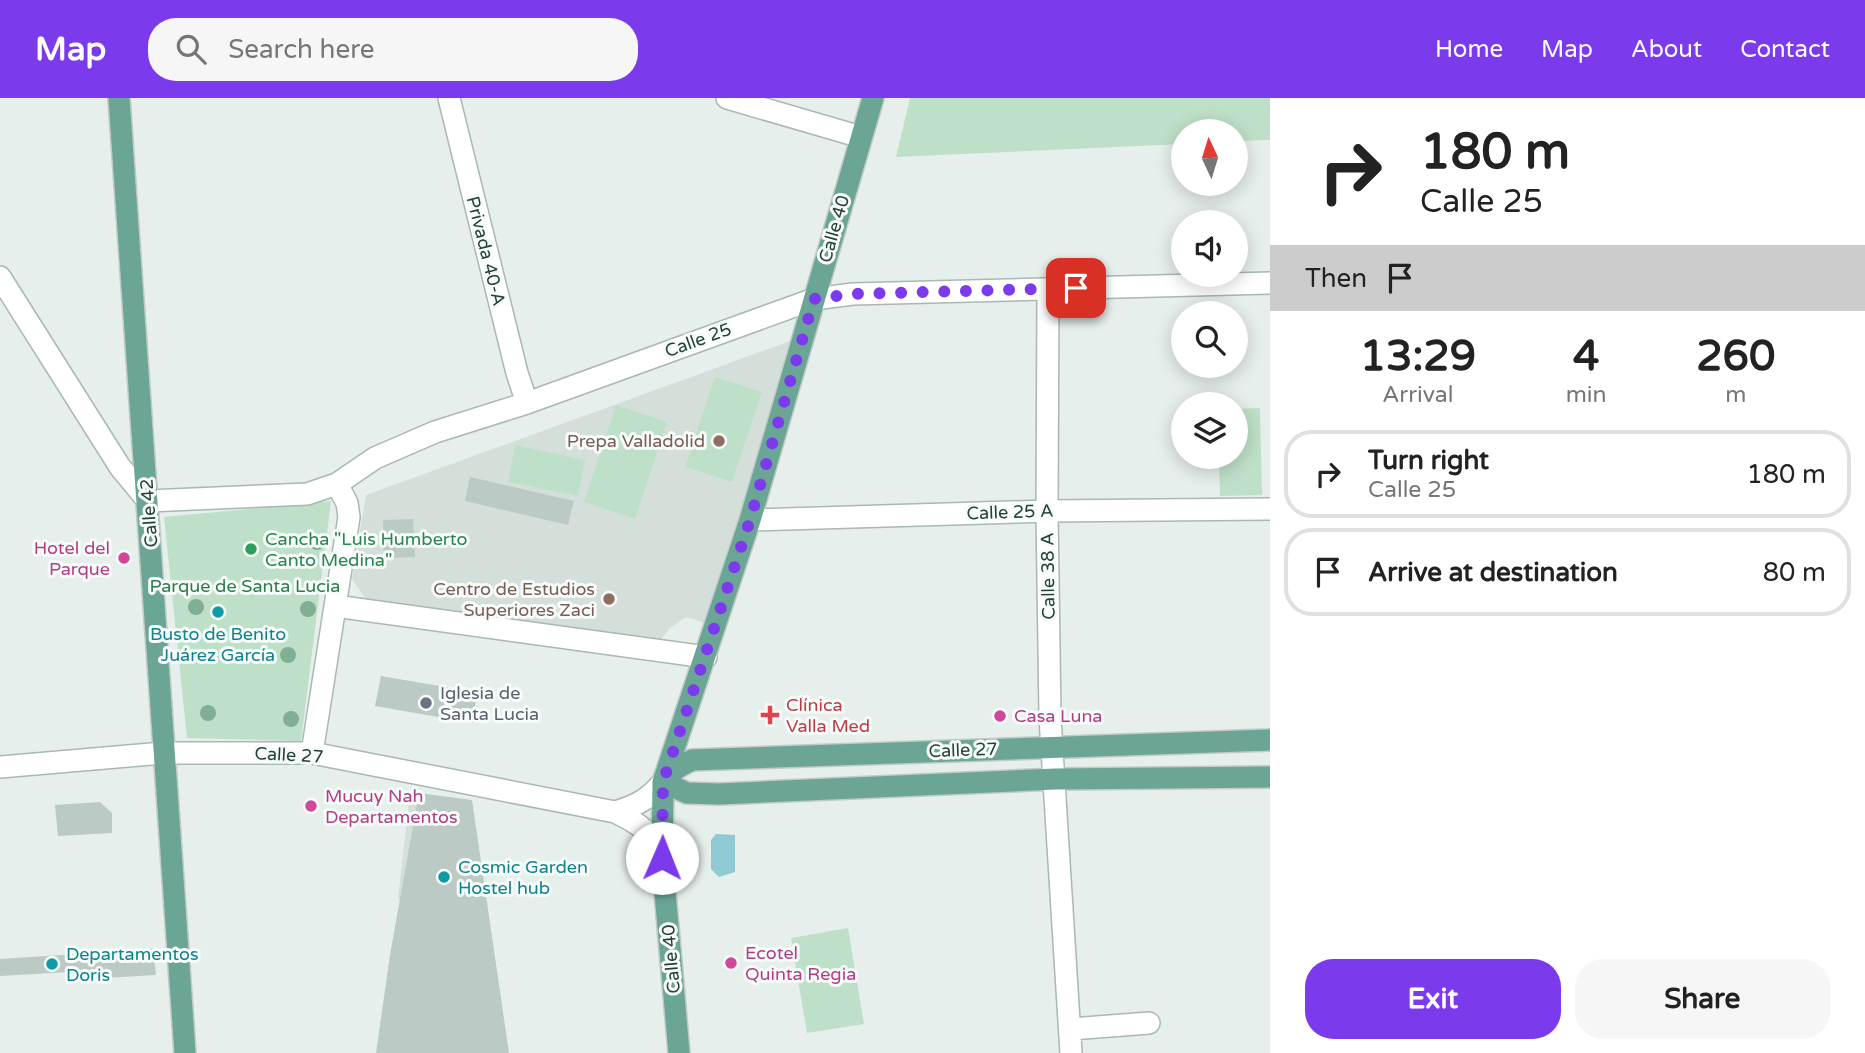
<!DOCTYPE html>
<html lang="en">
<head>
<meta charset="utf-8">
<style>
	body { margin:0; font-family:"Varela Round",sans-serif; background:#f6f6f6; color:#222; height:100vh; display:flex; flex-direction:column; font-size:26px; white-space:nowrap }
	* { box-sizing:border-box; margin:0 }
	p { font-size:23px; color:#767676 }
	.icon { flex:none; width:38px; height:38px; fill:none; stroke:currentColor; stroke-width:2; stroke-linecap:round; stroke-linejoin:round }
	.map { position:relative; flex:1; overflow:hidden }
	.details { display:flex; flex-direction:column; background:#fff; width:595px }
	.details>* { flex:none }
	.top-card { background:#fff; color:#222; overflow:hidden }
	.needle { width:46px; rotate:356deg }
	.controls { position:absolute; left:1171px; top:21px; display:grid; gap:14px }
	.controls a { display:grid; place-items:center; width:77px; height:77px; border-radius:50%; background:#fff; box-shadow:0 4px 18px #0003; font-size:35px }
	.pin { position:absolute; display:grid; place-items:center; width:60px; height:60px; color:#fff; margin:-30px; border-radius:14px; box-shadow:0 4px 10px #0006 }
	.me { position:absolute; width:77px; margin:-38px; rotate:1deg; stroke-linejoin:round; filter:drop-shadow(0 0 5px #0008) }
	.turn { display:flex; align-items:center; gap:24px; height:147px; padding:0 35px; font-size:32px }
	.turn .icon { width:91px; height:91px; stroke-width:2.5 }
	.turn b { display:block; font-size:49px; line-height:60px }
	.then { display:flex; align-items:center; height:66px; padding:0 35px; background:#0003; gap:14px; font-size:26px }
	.eta { display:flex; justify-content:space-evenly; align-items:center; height:119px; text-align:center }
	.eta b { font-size:42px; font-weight:700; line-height:49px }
	.action { display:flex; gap:14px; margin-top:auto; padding:14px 35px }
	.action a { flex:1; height:80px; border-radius:28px; background:#7c3aed; color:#fff; font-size:28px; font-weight:700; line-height:80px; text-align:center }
	.action a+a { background:#f6f6f6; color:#222 }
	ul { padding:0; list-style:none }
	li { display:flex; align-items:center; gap:21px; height:88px; margin:0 14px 10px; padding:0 21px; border:4px solid #e0e0e0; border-radius:28px }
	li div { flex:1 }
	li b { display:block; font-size:26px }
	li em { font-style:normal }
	header { display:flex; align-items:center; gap:42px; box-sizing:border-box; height:98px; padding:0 35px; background:#7c3aed; color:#fff }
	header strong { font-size:33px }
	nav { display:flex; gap:38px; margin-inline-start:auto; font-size:24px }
	.search { width:490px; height:63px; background:#f6f6f6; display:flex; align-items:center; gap:18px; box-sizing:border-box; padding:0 24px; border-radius:28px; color:#767676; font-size:26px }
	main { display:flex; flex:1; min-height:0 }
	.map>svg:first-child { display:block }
	.built { fill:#d4dfda }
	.green { fill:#bfe0c8 }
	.water { fill:#8ec9d4 }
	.building { fill:#bbcac4 }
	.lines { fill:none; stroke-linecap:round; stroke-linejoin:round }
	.minor-casing { stroke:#a8b8b2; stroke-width:24 }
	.major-casing { stroke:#c2cac8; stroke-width:24 }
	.minor { stroke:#fff; stroke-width:21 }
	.major { stroke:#6aa596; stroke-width:21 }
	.tree { fill:#80af93 }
	.route { stroke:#7c3aed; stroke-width:12; stroke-dasharray:0 21.6 }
	.education-dot { fill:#8d6e63; stroke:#f7fbf9; stroke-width:2.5 }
	.leisure-dot { fill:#2e9e5b; stroke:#f7fbf9; stroke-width:2.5 }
	.hotel-dot { fill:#d1479c; stroke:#f7fbf9; stroke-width:2.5 }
	.culture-dot { fill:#0f9aa8; stroke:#f7fbf9; stroke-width:2.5 }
	.worship-dot { fill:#6b7280; stroke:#f7fbf9; stroke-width:2.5 }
	.health-dot { fill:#e0444e; stroke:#f7fbf9; stroke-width:2.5 }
	.labels { text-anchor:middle; stroke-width:6; stroke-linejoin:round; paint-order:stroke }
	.street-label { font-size:18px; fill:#24423a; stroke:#f7fbf9 }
	.education-label { font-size:18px; fill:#785e54; stroke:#f7fbf9; text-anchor:end }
	.leisure-label { font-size:18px; fill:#27864d; stroke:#f7fbf9; text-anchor:start }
	.hotel-label { font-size:18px; fill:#b23c85; stroke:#f7fbf9; text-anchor:start }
	.park-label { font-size:18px; fill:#2d7a4b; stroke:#f7fbf9 }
	.culture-label { font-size:18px; fill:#0d838f; stroke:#f7fbf9; text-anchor:start }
	.worship-label { font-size:18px; fill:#5b616d; stroke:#f7fbf9; text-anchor:start }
	.health-label { font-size:18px; fill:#be3a42; stroke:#f7fbf9; text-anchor:start }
</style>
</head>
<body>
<header>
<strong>Map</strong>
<div class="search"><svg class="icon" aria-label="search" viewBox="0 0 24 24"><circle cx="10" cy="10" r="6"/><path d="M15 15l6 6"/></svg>Search here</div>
<nav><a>Home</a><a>Map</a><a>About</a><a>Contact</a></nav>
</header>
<main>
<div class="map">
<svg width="1270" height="955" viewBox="0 0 1270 955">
	<rect width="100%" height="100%" fill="#e6efeb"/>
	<path class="built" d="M790,243L711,527L686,519L670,530L661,541L384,511L365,500L352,481L366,397Z
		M410,695L432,712L418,819L398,801Z"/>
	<path class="green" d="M910,0H1270V42L1236,43V33H1183V46L896,59Z
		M715,279L762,294L732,384L685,369Z
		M616,307L667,324L635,421L584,404Z
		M1260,310L1262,397L1220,398L1219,359H1236V311Z
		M515,347L585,362L578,398L508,384Z
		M331,403L301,643L187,640L164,419Z
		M848,830L864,926L807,935L791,840Z"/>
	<path class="water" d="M716,736L735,737V774L719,779L711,771V742Z"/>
	<path class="building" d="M470,379L574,403L568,427L465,403Z
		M413,421L415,459L384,460L383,422Z
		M381,578L457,591L456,598L476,601L473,625L375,608Z
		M419,695L472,702L509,955H376L390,857Z
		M100,704L112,715V735L58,738L55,707Z
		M153,851L156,877L105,880V872L0,878V861Z"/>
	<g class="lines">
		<defs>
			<path id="minor" d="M449,0L517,275L527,305
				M727,0L861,39
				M0,179L120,369L148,403L307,396L337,386L375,360L435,334L527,305L814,201L853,196L1270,185
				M1048,191L1047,413L1050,620L1071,955
				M750,422L1047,413L1270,411
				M335,508L706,559
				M312,655L349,419L347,405L337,386
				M0,669L163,655H312L615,714C636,708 649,701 663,684
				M615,714C642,727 649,732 662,760
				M1071,931L1149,925"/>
			<path id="major" d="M119,0L185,955
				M1270,642L692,662L677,670L663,684L687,695L719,696L1055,681L1270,679
				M679,955L662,760L663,684L750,422L873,0"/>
		</defs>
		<use href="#minor" class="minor-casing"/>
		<use href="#major" class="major-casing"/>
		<use href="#minor" class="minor"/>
		<use href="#major" class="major"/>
	</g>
	<g class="tree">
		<circle cx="317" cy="444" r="8"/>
		<circle cx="196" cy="509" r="8"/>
		<circle cx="308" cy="511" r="8"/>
		<circle cx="288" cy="557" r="8"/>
		<circle cx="208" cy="615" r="8"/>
		<circle cx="291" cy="621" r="8"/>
	</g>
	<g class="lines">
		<path class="route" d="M662,760L663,684L750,422L814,201L853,196L1076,190"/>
	</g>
	<g class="education-dot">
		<circle cx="719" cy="343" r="7"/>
		<circle cx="609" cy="501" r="7"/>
	</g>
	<circle class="leisure-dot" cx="251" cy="451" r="7"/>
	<g class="hotel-dot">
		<circle cx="124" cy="460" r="7"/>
		<circle cx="1000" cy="618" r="7"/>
		<circle cx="311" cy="708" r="7"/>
		<circle cx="731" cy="865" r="7"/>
	</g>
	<g class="culture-dot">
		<circle cx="218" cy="514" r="7"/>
		<circle cx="444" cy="779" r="7"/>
		<circle cx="52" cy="866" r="7"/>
	</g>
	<circle class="worship-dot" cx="426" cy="605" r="7"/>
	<path class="health-dot" d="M766.5 606.5h7v7h7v7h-7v7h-7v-7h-7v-7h7z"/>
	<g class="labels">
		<g class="street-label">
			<text transform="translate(834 131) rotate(-74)" y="6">Calle 40</text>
			<text transform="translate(486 153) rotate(76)" y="6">Privada 40-A</text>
			<text transform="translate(698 242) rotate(-20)" y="6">Calle 25</text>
			<text transform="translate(1010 414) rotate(-2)" y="6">Calle 25 A</text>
			<text transform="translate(149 415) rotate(-94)" y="6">Calle 42</text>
			<text transform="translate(1048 478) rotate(-91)" y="6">Calle 38 A</text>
			<text transform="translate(963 652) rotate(-2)" y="6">Calle 27</text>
			<text transform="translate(289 657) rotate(3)" y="6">Calle 27</text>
			<text transform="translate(671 861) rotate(-95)" y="6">Calle 40</text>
		</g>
		<g class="education-label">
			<text x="705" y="349">Prepa Valladolid</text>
			<text x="595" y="497">Centro de Estudios<tspan x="595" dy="21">Superiores Zaci</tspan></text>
		</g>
		<g class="leisure-label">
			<text x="265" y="447">Cancha "Luis Humberto<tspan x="265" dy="21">Canto Medina"</tspan></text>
		</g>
		<g class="hotel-label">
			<text x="110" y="456" text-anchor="end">Hotel del<tspan x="110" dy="21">Parque</tspan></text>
			<text x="1014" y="624">Casa Luna</text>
			<text x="325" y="704">Mucuy Nah<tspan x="325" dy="21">Departamentos</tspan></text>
			<text x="745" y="861">Ecotel<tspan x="745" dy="21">Quinta Regia</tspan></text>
		</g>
		<g class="park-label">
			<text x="245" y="494">Parque de Santa Lucia</text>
		</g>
		<g class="culture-label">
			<text x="218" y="542" text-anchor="middle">Busto de Benito<tspan x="218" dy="21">Juárez García</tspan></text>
			<text x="458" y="775">Cosmic Garden<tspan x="458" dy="21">Hostel hub</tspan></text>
			<text x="66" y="862">Departamentos<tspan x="66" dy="21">Doris</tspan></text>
		</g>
		<g class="worship-label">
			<text x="440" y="601">Iglesia de<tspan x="440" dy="21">Santa Lucia</tspan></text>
		</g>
		<g class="health-label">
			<text x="786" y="613">Clínica<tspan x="786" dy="21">Valla Med</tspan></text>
		</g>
	</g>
</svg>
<div class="controls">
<a><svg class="needle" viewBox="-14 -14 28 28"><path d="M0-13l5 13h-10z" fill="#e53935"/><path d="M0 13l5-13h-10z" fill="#767676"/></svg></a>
<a><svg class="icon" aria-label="sound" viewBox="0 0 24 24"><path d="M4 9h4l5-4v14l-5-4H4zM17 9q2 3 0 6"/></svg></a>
<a><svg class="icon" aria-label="search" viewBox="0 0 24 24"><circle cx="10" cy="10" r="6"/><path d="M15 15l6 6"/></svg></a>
<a><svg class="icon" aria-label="layers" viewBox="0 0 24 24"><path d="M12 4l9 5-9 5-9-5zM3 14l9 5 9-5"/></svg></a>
</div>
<div class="pin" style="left:1076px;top:190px;background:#d93025"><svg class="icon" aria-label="arrive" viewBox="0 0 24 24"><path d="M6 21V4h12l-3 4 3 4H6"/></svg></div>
<svg class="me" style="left:662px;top:760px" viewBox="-20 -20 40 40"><circle r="19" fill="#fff"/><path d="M0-13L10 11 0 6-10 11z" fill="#7c3aed"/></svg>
</div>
<section class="details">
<div class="top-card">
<div class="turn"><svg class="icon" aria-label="right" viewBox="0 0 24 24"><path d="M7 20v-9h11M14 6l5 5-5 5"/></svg><div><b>180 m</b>Calle 25</div></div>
<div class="then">Then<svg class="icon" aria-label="arrive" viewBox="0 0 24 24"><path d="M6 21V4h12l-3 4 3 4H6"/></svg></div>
</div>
<div class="eta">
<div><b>13:29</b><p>Arrival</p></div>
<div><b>4</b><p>min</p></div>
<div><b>260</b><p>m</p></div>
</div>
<ul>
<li><svg class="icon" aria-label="right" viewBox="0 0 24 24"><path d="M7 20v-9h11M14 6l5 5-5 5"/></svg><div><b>Turn right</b><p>Calle 25</p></div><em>180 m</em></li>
<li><svg class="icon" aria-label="arrive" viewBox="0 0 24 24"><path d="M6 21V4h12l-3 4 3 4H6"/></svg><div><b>Arrive at destination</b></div><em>80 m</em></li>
</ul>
<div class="action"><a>Exit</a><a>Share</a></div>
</section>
</main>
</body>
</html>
